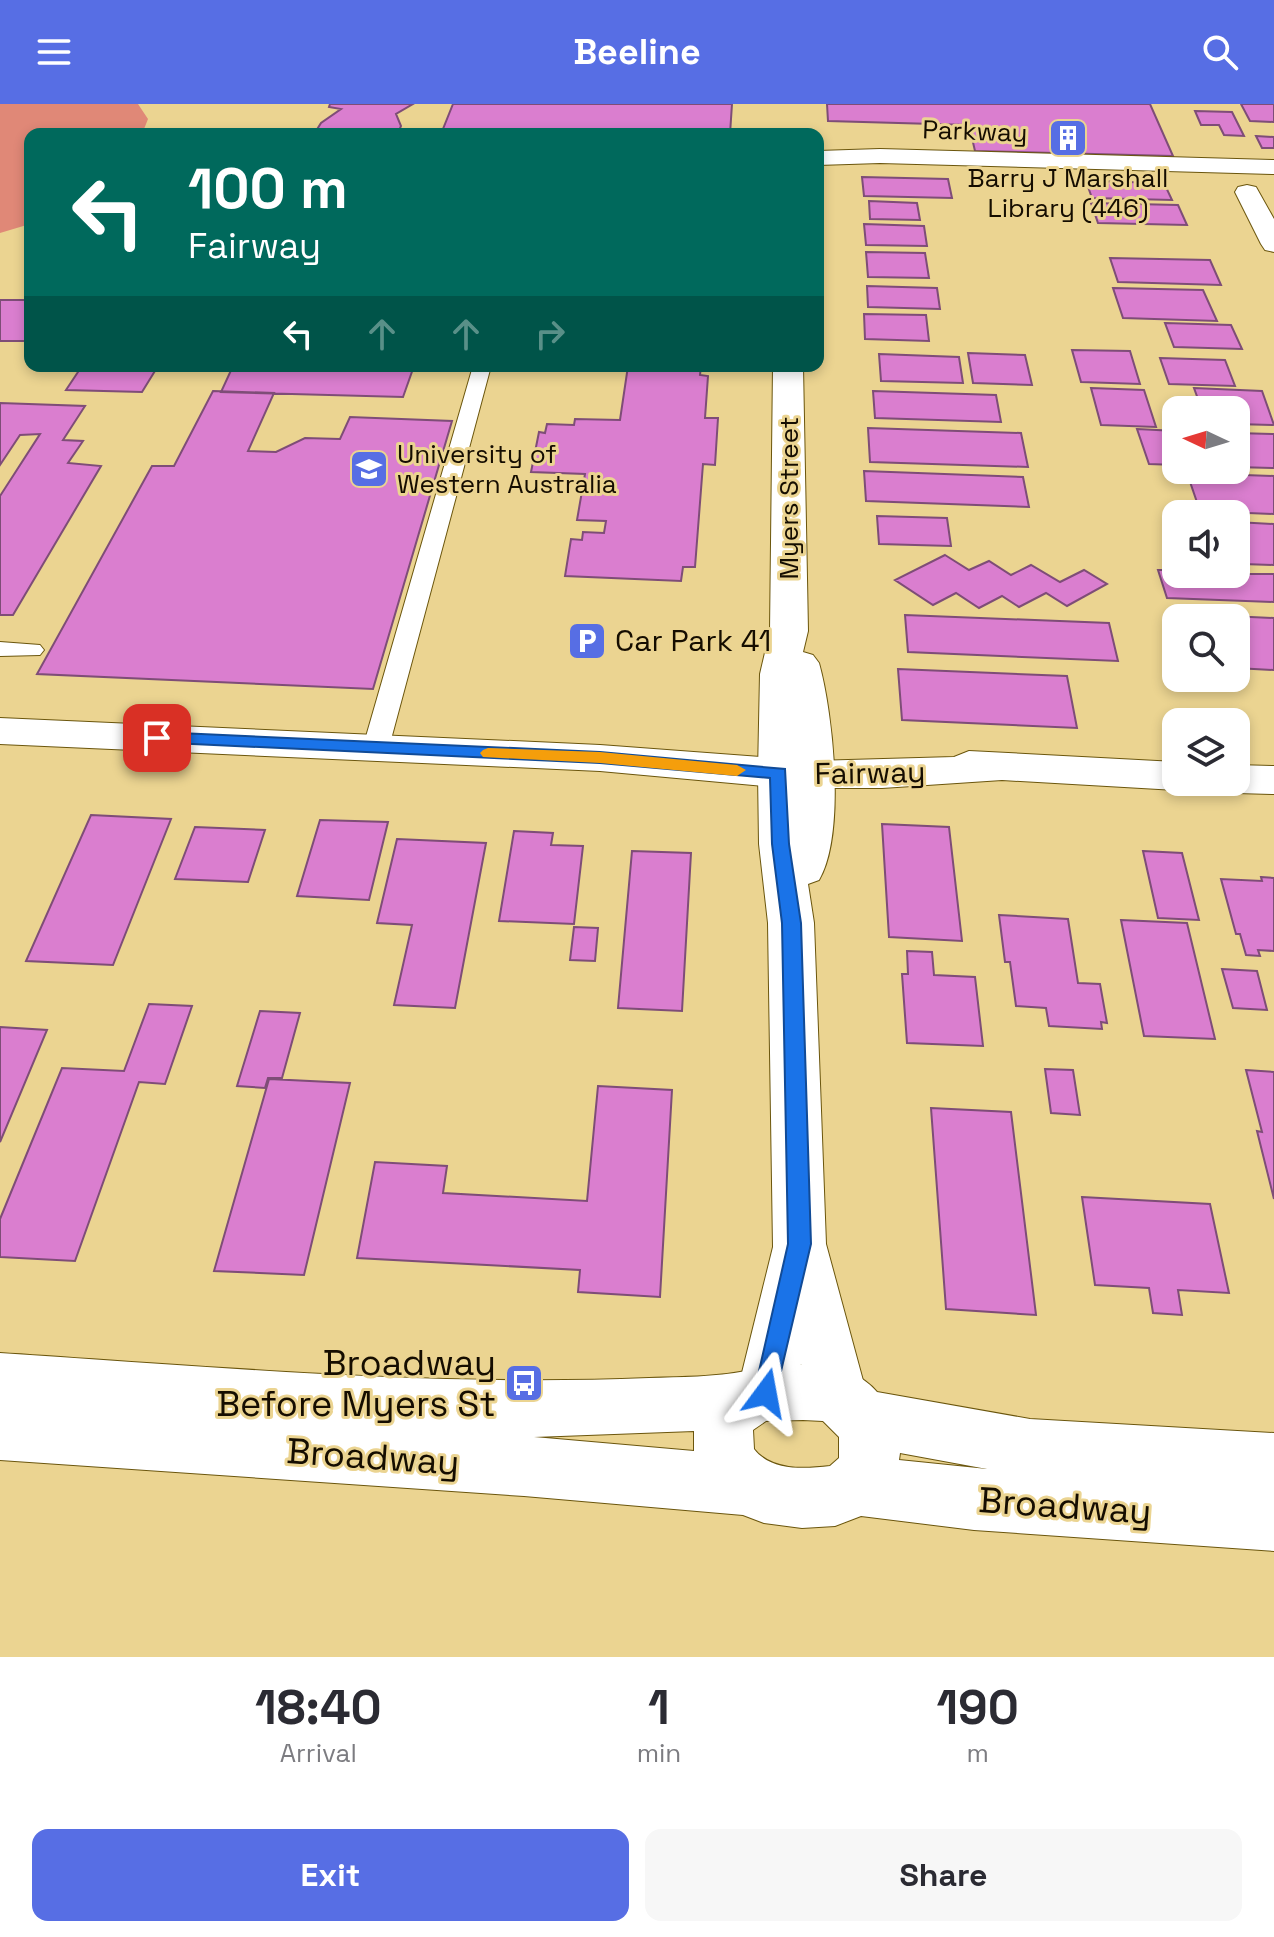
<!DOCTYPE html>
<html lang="en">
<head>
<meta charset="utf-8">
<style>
	body { margin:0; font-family:"Space Grotesk",sans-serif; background:#f7f7f7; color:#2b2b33; height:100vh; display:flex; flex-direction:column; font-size:30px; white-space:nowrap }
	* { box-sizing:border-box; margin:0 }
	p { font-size:26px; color:#7c7c81 }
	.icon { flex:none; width:44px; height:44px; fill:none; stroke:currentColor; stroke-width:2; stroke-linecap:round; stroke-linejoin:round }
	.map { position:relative; height:1553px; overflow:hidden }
	.side { display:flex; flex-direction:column; background:#fff; flex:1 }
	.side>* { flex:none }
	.top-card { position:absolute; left:24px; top:24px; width:800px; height:244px; border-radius:16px; box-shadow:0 4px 12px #0003; background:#00695c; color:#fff; overflow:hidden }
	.needle { width:52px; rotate:274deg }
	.buttons { position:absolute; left:1162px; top:292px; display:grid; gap:16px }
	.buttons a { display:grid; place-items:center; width:88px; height:88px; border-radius:16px; background:#fff; box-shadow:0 4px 12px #0003; font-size:40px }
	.pin { position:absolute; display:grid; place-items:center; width:68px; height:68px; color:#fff; margin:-34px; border-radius:16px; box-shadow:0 4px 12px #0006 }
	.me { position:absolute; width:88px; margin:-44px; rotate:13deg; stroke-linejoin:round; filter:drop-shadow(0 0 6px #0008) }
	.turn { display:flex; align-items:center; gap:28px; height:168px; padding:0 32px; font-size:36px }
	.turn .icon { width:104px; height:104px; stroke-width:2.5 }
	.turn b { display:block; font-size:56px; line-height:68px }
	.lanes { display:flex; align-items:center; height:76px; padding:0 32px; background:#0003; justify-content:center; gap:40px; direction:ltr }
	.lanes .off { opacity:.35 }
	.eta { display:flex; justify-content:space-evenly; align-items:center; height:136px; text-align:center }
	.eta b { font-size:48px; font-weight:600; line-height:56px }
	.action { display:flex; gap:16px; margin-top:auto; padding:16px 32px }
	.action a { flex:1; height:92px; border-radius:16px; background:#576ee4; color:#fff; font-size:32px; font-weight:600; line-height:92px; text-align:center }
	.action a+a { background:#f7f7f7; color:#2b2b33 }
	header { display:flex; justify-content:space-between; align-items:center; height:104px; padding:0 32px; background:#576ee4; color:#fff; font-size:36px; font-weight:600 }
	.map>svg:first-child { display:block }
	.green { fill:#e08877 }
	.building { fill:#da7ecf; stroke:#7e4d77; stroke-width:2 }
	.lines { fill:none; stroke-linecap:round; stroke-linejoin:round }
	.service-casing { stroke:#6b560d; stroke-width:2 }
	.minor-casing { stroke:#6b560d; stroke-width:2 }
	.tertiary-casing { stroke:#6b560d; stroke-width:2 }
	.secondary-casing { stroke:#6b560d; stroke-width:2 }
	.service { fill:#fff; fill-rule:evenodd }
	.minor { fill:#fff; fill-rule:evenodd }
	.tertiary { fill:#fff; fill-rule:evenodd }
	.secondary { fill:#fff; fill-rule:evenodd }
	.route { fill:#1a73e8; stroke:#114b97; stroke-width:2 }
	.slow { fill:#f59e0b }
	.labels { text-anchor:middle; stroke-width:6; stroke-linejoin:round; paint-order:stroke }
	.far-street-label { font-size:26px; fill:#150d00; stroke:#ebd491 }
	.far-poi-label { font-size:26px; fill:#150d00; stroke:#ebd491 }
	.poi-label { font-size:30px; fill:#150d00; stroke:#ebd491; text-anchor:start }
	.street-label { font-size:30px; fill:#150d00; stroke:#ebd491 }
	.near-poi-label { font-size:36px; fill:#150d00; stroke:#ebd491; text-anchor:end }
	.near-street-label { font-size:36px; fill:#150d00; stroke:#ebd491 }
</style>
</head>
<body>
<header><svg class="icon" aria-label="menu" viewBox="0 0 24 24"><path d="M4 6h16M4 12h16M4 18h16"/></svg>Beeline<svg class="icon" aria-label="search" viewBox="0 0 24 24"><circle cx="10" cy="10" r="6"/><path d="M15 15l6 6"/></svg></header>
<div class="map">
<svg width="1274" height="1553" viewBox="0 0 1274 1553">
	<rect width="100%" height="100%" fill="#ebd491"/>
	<path class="green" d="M0,0H138L148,15L142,30H30V120L0,129Z"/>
	<path class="building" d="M330,0H413L396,10L401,22L398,29L316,27L321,19L341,5L329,3Z
		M453,0H732L730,30H441Z
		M827,0H1150L1173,52L975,47L969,21L828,17Z
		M1241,0H1274V18L1250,17Z
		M1195,7L1232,8L1244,32L1224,31L1219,21H1201Z
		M1256,32L1274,33V44H1262Z
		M862,73L948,75L952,94L864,92Z
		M1086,77L1164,79L1172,96L1092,94Z
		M869,97L917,99L920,116L870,115Z
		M1091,99L1178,101L1187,121L1098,119Z
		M864,120L924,122L927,142L866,141Z
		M866,148L925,149L929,174L868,173Z
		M1110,154L1210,156L1221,181L1118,178Z
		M867,182L937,184L940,205L868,203Z
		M1113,184L1203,186L1217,217L1123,214Z
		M0,196H30V237H0Z
		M864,210L926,211L929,237L865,235Z
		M1165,219L1231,221L1242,245L1174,243Z
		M1072,246L1130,247L1140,280L1081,278Z
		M968,249L1025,251L1032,281L973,279Z
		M879,250L959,253L963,279L881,277Z
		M1160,254L1225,256L1235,282L1169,280Z
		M82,262H158L142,288L66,286Z
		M233,262H414L403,293L221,288Z
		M628,262H701L700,271L708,272L705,314H718L715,361L703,360L695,463H683L681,477L565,472L571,435L582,436L583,428L604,429L606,417L577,416L585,370L531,368L539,328L545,329L547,320L574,321L575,315L620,316Z
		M1091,284L1144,286L1156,323L1101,321Z
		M1194,284L1262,287L1274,321L1236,320V306H1202Z
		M213,287L274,289L248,347L276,348L305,334L340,335L350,313L452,317L373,585L37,570L152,362H174Z
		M873,287L996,291L1001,318L875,314Z
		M0,299L85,302L63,336L83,337L68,359L101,362L13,511H0V392L40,330L20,331L0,361Z
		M868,324L1021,329L1028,363L870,358Z
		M1137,325L1176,327V361L1149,360Z
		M1236,329L1274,330V364L1236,363Z
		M864,367L1023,373L1029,403L866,397Z
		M1187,369L1274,372V410L1200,407Z
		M877,412L947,414L951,442L879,440Z
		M1236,418L1274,420V461L1243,460L1236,442Z
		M945,451L969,466L989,457L1011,471L1031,461L1060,478L1084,466L1107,480L1067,502L1046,489L1019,503L1002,492L979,504L956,489L933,501L895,476Z
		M1158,466H1176V470H1274V498L1167,494Z
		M905,511L1109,519L1118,557L908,548Z
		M1208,511L1274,514V566L1236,564V514H1209Z
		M898,565L1067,572L1077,624L902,616Z
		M91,711L171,715L113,861L26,857Z
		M320,716L388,718L369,796L297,792Z
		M882,720L949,723L962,837L889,833Z
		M195,723L265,726L248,778L175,775Z
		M514,727L553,729L551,741L583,742L574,820L499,817Z
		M397,735L486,739L455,904L394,901L412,821L377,819Z
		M632,747L691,749L682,907L618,904Z
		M1143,747L1182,749L1199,816L1158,814Z
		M1261,773L1274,774V847L1258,846L1260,852L1246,851L1240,830H1236L1221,775L1262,777Z
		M999,811L1068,815L1078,879L1100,880L1107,919L1101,918L1102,925L1049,922L1046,904L1016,902L1010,858H1005Z
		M1121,816L1187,819L1215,935L1144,932Z
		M574,823L598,824L595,857L570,856Z
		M907,847L932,848L934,871L975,873L983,942L907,939L902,870H908Z
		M1222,865L1257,867L1267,906L1233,904Z
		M149,900L192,902L165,980L139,978L75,1157L0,1153V1115L62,964L124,967Z
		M260,907L300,909L282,974H268L265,984L237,982Z
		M0,923L47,926L0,1038Z
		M1045,965L1073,966L1080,1011L1051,1009Z
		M1246,966L1274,968V1095L1257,1027L1262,1028Z
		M269,975L350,979L304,1171L214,1167Z
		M598,982L672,986L660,1193L578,1188L580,1166L357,1154L375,1058L447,1062L443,1089L587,1097Z
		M931,1004L1011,1008L1036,1211L946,1205Z
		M1082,1093L1210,1100L1229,1189L1178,1186L1182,1211L1153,1209L1149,1184L1095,1181Z"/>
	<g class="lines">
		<defs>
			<path id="service" d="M473,262H491L389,643L385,649L376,651L367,649L363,643Z
				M0,538L40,541L44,546L40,551L0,552Z"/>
			<path id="minor" d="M880,45L1274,56V70L880,59L818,61V47Z
				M1247,81L1256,83L1274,115V148L1265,146L1261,140L1235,88L1238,83Z
				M773,262H803L808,527L803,548L813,551L819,559C833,609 846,730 819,776L808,780L814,819L826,1140L868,1295L860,1315L839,1323L818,1315L801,1260L795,1289L787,1309L766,1317L745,1309L737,1289L773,1143L768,819L759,740L758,669L760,570L770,527Z"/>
			<path id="tertiary" d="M0,614L600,641L813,657L954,653L969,647L1176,658V678H1193L1191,682L1176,686L1002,676L882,684H786L600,667L0,640Z
				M1236,661L1274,662V690L1236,689L1221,685L1217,678H1236Z"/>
			<path id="secondary" d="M0,1249C216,1263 432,1283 649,1274C680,1273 715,1273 746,1267C786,1260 846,1251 877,1288L1030,1315L1274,1329V1447L974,1426L861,1412L835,1422L802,1424L764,1419L743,1411L524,1392L0,1356ZM803,1316L823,1317L839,1333V1354L830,1362C804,1365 771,1367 754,1345L753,1326L766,1317ZM694,1327V1347L534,1333ZM900,1349L987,1365L899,1356Z"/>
		</defs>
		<use href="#service" class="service-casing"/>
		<use href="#minor" class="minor-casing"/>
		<use href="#tertiary" class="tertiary-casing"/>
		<use href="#secondary" class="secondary-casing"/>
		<use href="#service" class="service"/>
		<use href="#minor" class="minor"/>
		<use href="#tertiary" class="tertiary"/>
		<use href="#secondary" class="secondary"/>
	</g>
	<path class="route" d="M157,628L600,648L785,665L789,740L801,819L811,1140L774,1297L766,1300L757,1297L754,1289L788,1140L782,819L772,740L770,674L600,659L151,638L149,634Z"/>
	<path class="slow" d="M488,644L600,648L737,661L746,666L737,672L600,659L483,653L480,649L483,646Z"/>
	<defs>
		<symbol id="building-square" viewBox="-11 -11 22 22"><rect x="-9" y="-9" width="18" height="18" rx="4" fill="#576ee4" stroke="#ebd491"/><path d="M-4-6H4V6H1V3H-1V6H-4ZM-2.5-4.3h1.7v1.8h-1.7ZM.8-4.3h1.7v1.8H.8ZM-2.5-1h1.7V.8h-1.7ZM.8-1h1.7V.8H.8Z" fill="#fff"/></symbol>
		<symbol id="university-square" viewBox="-11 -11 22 22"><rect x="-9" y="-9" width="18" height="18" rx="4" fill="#576ee4" stroke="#ebd491"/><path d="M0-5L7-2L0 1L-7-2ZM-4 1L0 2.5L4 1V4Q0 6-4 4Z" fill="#fff"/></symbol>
		<symbol id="parking-square" viewBox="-11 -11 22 22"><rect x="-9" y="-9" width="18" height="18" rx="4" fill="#576ee4" stroke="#ebd491"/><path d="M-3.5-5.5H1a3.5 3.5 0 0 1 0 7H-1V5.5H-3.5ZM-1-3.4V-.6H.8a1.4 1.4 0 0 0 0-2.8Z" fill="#fff"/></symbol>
		<symbol id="bus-square" viewBox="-11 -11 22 22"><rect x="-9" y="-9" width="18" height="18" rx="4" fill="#576ee4" stroke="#ebd491"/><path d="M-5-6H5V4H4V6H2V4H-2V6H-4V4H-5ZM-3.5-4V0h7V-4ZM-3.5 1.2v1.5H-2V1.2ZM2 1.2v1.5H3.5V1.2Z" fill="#fff"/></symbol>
	</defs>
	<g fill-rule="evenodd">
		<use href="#building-square" x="1046" y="12" width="44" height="44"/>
		<use href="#university-square" x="347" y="343" width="44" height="44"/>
		<use href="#parking-square" x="565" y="515" width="44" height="44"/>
		<use href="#bus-square" x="502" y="1257" width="44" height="44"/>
	</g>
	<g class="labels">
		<g class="far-street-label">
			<text transform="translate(975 27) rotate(2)" y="9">Parkway</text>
			<text transform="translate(789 394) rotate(-90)" y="9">Myers Street</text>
		</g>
		<g class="far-poi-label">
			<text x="1068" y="83">Barry J Marshall<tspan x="1068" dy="30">Library (446)</tspan></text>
			<text x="397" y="359" text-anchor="start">University of<tspan x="397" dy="30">Western Australia</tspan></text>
		</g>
		<g class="poi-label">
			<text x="615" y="547">Car Park 41</text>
		</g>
		<g class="street-label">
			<text transform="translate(870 669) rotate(-1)" y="10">Fairway</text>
		</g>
		<g class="near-poi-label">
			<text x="496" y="1271">Broadway<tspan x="496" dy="41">Before Myers St</tspan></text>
		</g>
		<g class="near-street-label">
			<text transform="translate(373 1352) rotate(4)" y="13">Broadway</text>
			<text transform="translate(1065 1401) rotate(4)" y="13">Broadway</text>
		</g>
	</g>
</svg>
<div class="buttons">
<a><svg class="needle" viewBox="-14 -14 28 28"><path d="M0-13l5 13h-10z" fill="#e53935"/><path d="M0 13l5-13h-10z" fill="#7c7c81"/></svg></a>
<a><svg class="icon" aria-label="sound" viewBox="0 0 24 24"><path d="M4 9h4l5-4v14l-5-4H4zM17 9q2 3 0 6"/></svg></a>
<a><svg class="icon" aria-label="search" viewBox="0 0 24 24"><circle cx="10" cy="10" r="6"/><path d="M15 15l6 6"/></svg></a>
<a><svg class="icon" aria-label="layers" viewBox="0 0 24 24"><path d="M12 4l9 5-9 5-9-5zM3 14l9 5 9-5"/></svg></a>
</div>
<div class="pin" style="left:157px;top:634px;background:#d93025"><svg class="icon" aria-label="arrive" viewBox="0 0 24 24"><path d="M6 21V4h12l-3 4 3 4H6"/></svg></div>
<svg class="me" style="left:766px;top:1289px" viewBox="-20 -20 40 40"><path d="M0-17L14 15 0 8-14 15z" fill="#1a73e8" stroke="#fff" stroke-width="4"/></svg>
<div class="top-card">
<div class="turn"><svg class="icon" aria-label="left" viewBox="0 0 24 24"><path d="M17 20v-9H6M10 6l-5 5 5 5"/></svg><div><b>100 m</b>Fairway</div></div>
<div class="lanes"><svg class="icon" aria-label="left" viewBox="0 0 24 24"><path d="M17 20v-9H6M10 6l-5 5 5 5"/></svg><svg class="icon off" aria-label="ahead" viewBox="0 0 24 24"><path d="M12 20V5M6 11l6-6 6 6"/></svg><svg class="icon off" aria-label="ahead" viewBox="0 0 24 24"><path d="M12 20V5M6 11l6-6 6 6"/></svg><svg class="icon off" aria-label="right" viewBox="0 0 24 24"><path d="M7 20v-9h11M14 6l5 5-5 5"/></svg></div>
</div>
</div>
<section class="side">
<div class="eta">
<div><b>18:40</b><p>Arrival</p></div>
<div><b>1</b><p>min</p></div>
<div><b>190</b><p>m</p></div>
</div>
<div class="action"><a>Exit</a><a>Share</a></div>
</section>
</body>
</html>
